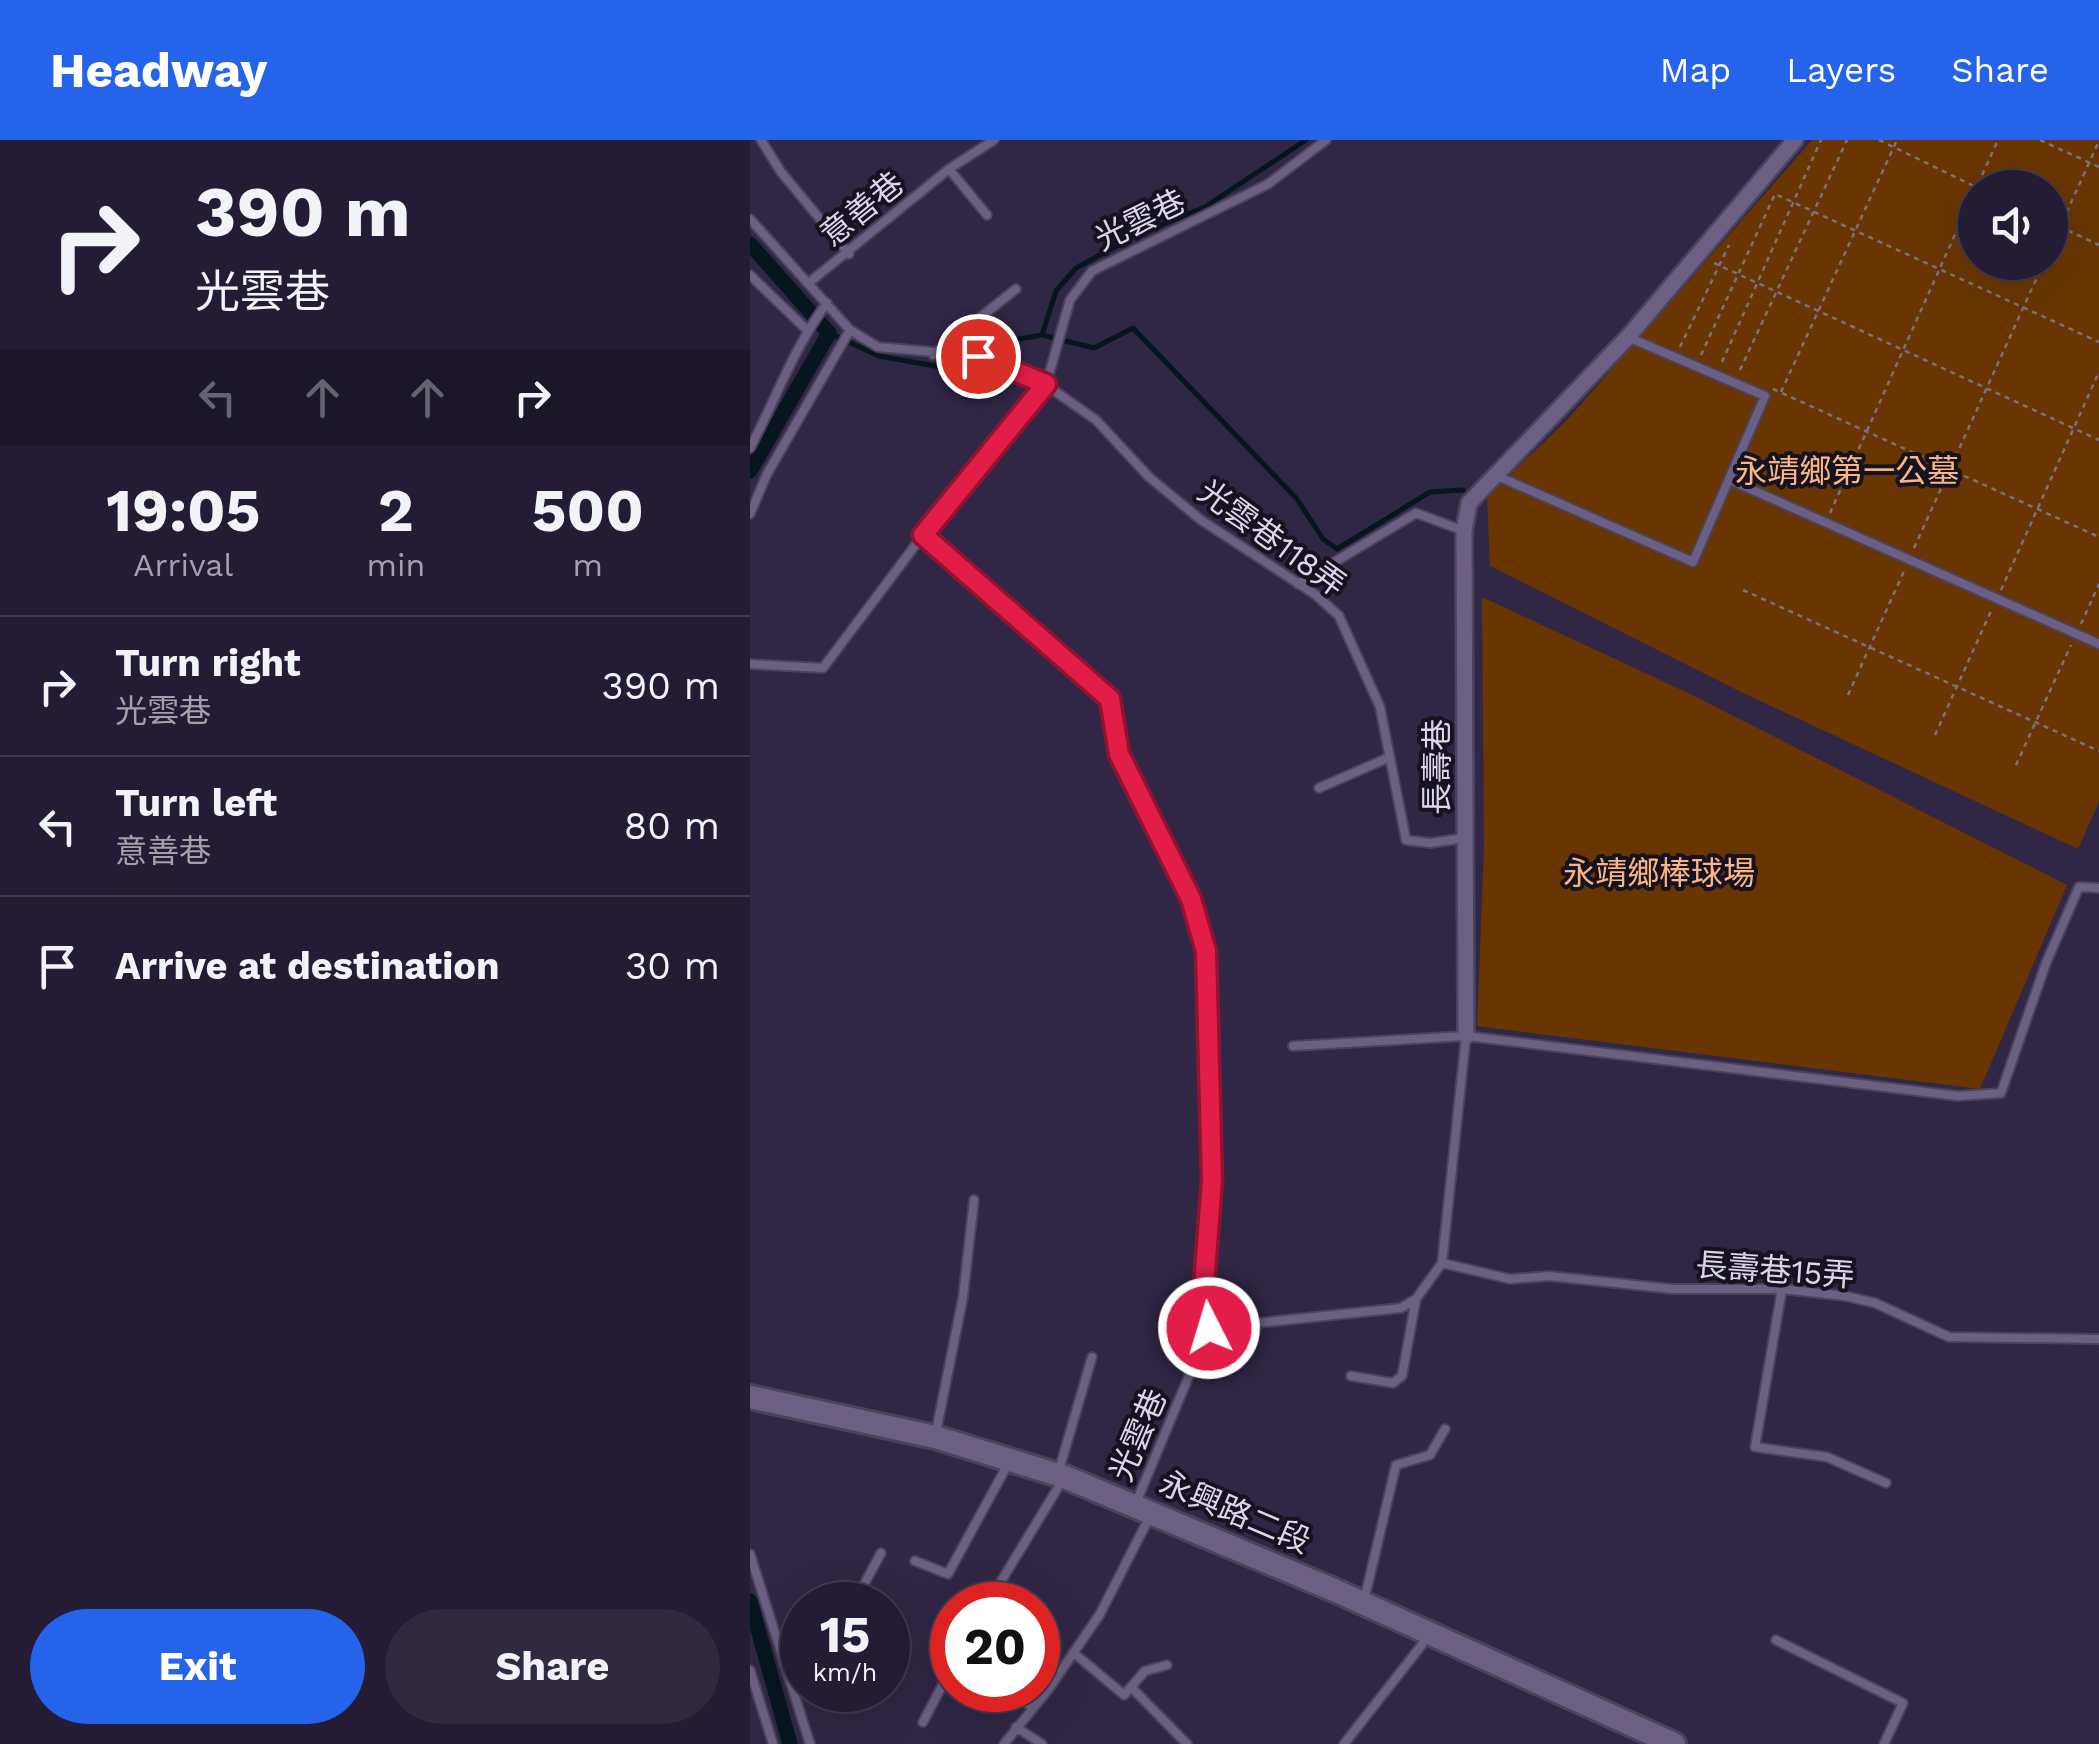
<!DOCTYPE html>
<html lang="en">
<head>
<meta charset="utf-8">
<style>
	body { margin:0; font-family:"Work Sans","Noto Sans TC",sans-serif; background:#302940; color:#f1f3f6; height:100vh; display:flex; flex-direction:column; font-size:38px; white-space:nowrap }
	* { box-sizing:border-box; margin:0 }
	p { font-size:32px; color:#a3a1ac }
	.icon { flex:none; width:55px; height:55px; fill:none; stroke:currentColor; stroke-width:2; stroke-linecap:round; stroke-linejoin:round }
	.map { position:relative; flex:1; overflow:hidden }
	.details { display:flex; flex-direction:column; background:#241c34; width:750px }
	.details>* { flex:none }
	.top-card { background:#241c34; color:#f1f3f6; overflow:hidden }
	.buttons { position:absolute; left:1208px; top:30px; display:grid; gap:20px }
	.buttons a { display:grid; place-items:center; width:110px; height:110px; border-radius:50%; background:#241c34; box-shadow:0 10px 40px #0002,0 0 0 2px #413a4f; font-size:50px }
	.speed { position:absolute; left:30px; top:1442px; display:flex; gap:20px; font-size:50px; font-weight:700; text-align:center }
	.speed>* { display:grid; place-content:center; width:130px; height:130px; border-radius:50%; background:#241c34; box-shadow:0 10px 40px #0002,0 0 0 2px #413a4f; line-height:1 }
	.speed small { font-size:25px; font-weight:400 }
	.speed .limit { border:15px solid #d22; background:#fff; color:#111 }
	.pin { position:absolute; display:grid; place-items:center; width:85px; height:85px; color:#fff; margin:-42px; border:5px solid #fff; border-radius:50%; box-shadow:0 2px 10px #0007 }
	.me { position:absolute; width:110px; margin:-55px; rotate:355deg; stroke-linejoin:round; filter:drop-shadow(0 0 8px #0008) }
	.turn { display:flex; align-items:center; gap:35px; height:210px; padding:0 30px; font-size:45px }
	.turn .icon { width:130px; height:130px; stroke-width:2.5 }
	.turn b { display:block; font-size:70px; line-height:85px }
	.lanes { display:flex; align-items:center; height:95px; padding:0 30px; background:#0003; justify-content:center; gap:50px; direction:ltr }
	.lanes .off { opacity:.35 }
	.eta { display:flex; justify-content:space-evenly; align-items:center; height:170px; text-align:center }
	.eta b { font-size:60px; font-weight:700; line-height:70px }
	.primary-button { display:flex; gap:20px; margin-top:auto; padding:20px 30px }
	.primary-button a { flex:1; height:115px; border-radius:60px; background:#2563eb; color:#fff; font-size:40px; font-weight:700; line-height:115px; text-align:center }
	.primary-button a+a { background:#302940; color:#f1f3f6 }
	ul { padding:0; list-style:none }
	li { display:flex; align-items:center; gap:30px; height:140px; padding:0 30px; border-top:2px solid #413a4f }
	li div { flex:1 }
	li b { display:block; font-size:38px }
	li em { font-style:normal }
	header { display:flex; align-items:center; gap:60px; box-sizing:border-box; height:140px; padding:0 50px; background:#2563eb; color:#fff }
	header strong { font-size:48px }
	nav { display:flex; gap:55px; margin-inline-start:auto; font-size:35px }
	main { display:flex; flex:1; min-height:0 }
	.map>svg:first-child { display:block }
	.green { fill:#693601; fill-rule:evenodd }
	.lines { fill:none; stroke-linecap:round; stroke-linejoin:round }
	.stream { stroke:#06151e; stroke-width:5 }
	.canal { stroke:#06151e; stroke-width:15 }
	.lane-casing { stroke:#4b425c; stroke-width:12 }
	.street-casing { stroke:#4b425c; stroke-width:20 }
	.secondary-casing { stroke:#4b425c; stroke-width:28 }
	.path { stroke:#79718b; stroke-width:2.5; stroke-dasharray:5 5; stroke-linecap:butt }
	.lane { stroke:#6b6083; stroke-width:8 }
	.street { stroke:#6b6083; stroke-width:15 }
	.secondary { stroke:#6b6083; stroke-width:22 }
	.route-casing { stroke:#92132f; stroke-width:25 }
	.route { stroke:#e11d48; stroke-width:18 }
	.labels { text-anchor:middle; stroke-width:8; stroke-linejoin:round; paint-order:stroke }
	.street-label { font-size:32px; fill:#dbd6ea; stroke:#161220 }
	.park-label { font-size:32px; fill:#f9b684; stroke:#161220 }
</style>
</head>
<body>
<header>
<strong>Headway</strong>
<nav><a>Map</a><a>Layers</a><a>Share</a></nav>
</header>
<main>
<section class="details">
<div class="top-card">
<div class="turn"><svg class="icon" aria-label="right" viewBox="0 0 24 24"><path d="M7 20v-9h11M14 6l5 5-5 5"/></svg><div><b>390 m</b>光雲巷</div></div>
<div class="lanes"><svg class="icon off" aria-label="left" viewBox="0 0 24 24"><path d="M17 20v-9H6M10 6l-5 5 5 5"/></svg><svg class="icon off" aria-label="ahead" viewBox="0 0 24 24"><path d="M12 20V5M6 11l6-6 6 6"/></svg><svg class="icon off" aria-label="ahead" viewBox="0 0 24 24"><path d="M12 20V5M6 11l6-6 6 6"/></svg><svg class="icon" aria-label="right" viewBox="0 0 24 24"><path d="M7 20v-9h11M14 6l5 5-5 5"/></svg></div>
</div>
<div class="eta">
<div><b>19:05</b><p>Arrival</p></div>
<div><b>2</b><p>min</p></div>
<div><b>500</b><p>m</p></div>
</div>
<ul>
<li><svg class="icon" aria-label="right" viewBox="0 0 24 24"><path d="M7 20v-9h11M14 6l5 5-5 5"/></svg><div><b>Turn right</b><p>光雲巷</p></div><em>390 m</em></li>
<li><svg class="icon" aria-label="left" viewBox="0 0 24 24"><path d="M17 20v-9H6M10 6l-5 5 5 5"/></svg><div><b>Turn left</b><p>意善巷</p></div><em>80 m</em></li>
<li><svg class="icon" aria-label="arrive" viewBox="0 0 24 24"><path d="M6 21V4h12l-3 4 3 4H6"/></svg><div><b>Arrive at destination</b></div><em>30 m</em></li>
</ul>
<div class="primary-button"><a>Exit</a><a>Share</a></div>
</section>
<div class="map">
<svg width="1349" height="1604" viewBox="0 0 1349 1604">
	<rect width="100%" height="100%" fill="#302645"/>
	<path class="green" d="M1062,0H1349V662L1328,709L991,552L740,426L737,357L818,279ZM1225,48H1300V122H1225Z
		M732,457L938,553L1317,745L1230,949L727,886L734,707Z"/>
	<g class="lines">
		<path class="stream" d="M79,193L129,216L196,228L240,204L292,195L306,151L326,128L389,94L455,67L556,0
			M292,195L344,208L383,188L547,359L573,399L587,409L680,352L713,350"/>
		<path class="canal" d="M0,104L79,193L0,331
			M0,1461L40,1604"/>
		<defs>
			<path id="lane" d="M11,0L31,32L99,114
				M199,29L237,75
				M0,79L100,190L17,334L0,374
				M0,135L57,190
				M61,141L199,29L244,0
				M100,190L128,207L229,216L296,245L346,280L399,337L451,380L566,455L589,476L630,567L656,700L680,703L715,698
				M183,215L266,149
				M0,308C25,261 45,205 77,163
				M745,335L943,422L1015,256L878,197
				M980,340L1349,504
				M173,395L296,245L320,160L342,131L518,44L576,0
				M548,444L666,373L714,391
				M0,524L73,528L173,395L360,559L369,614L441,759L455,811L462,1040L452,1171L459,1188L385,1365
				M569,648L640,617
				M543,906L716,896L1208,956L1251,953L1296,823L1329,747L1349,748
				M692,1123L760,1139L799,1136L923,1149H1032L1095,1156L1125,1163L1199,1197L1349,1199
				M1032,1149L1005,1307L1077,1317L1136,1343
				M459,1188L651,1168L666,1159L692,1123L716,896
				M601,1236L643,1243L652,1236L666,1159
				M186,1292L213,1157L224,1060
				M309,1330L342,1217
				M0,1414L60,1604
				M165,1421L198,1434L258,1324
				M244,1453L312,1341
				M614,1461L646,1325L680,1315L695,1289
				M103,1465L131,1413
				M1026,1500L1153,1563L1134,1604
				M138,1507L139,1508
				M324,1513L374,1555L381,1547L437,1604
				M34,1524L52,1531
				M0,1530L23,1604
				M381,1547L395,1531L417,1525
				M253,1550L281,1566
				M173,1582L202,1527
				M266,1587L292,1604
				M254,1604L298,1550L350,1474L399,1378
				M594,1604L678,1497"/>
			<path id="street" d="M716,896L714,391L719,363L878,197L1045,0"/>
			<path id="secondary" d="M0,1257L185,1297L315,1337L584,1450L924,1604"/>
		</defs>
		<use href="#lane" class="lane-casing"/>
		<use href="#street" class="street-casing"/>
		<use href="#secondary" class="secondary-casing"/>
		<path class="path" d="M1129,0L1228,48
			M1290,0L1349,27
			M1228,44L1248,0
			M1300,82L1349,105
			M1300,109L1349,1
			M964,123L1349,300
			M930,207L979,105
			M951,215L1025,54L1349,202
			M972,222L1071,0
			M990,230L1097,0
			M1023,249L1349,397
			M1031,252L1147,0
			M1080,373L1225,50
			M1164,408L1294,122
			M993,450L1349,611
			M1251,450L1349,232
			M1331,484L1349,444
			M1098,555L1155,429
			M1185,595L1241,471
			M1266,625L1321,505"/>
		<use href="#lane" class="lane"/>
		<use href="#street" class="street"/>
		<use href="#secondary" class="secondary"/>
	</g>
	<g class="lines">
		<defs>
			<path id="route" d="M228,216L296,244L173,395L360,559L369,614L441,759L456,811L462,1040L452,1171L459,1188"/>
		</defs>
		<use href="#route" class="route-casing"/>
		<use href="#route" class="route"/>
	</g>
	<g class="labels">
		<g class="street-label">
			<text transform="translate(112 69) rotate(-39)" y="11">意善巷</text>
			<text transform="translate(390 80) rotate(-26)" y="11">光雲巷</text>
			<text transform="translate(522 398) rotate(36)" y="11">光雲巷118弄</text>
			<text transform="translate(687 627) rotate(-90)" y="11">長壽巷</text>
			<text transform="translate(1025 1130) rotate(4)" y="11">長壽巷15弄</text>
			<text transform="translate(388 1295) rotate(-67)" y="11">光雲巷</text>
			<text transform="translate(485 1372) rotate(23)" y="11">永興路二段</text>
		</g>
		<g class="park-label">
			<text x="1097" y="342">永靖鄉第一公墓</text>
			<text x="909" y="744">永靖鄉棒球場</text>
		</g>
	</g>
</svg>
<div class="buttons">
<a><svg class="icon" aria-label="sound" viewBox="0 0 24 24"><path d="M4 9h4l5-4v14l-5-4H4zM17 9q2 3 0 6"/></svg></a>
</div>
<div class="speed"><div>15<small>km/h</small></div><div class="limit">20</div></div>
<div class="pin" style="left:228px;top:216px;background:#d93025"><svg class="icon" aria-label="arrive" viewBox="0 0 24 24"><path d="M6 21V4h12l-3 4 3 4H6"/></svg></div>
<svg class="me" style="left:459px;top:1188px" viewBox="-20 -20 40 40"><circle r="17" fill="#e11d48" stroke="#fff" stroke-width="3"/><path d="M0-11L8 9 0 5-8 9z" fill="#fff"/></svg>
</div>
</main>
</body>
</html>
